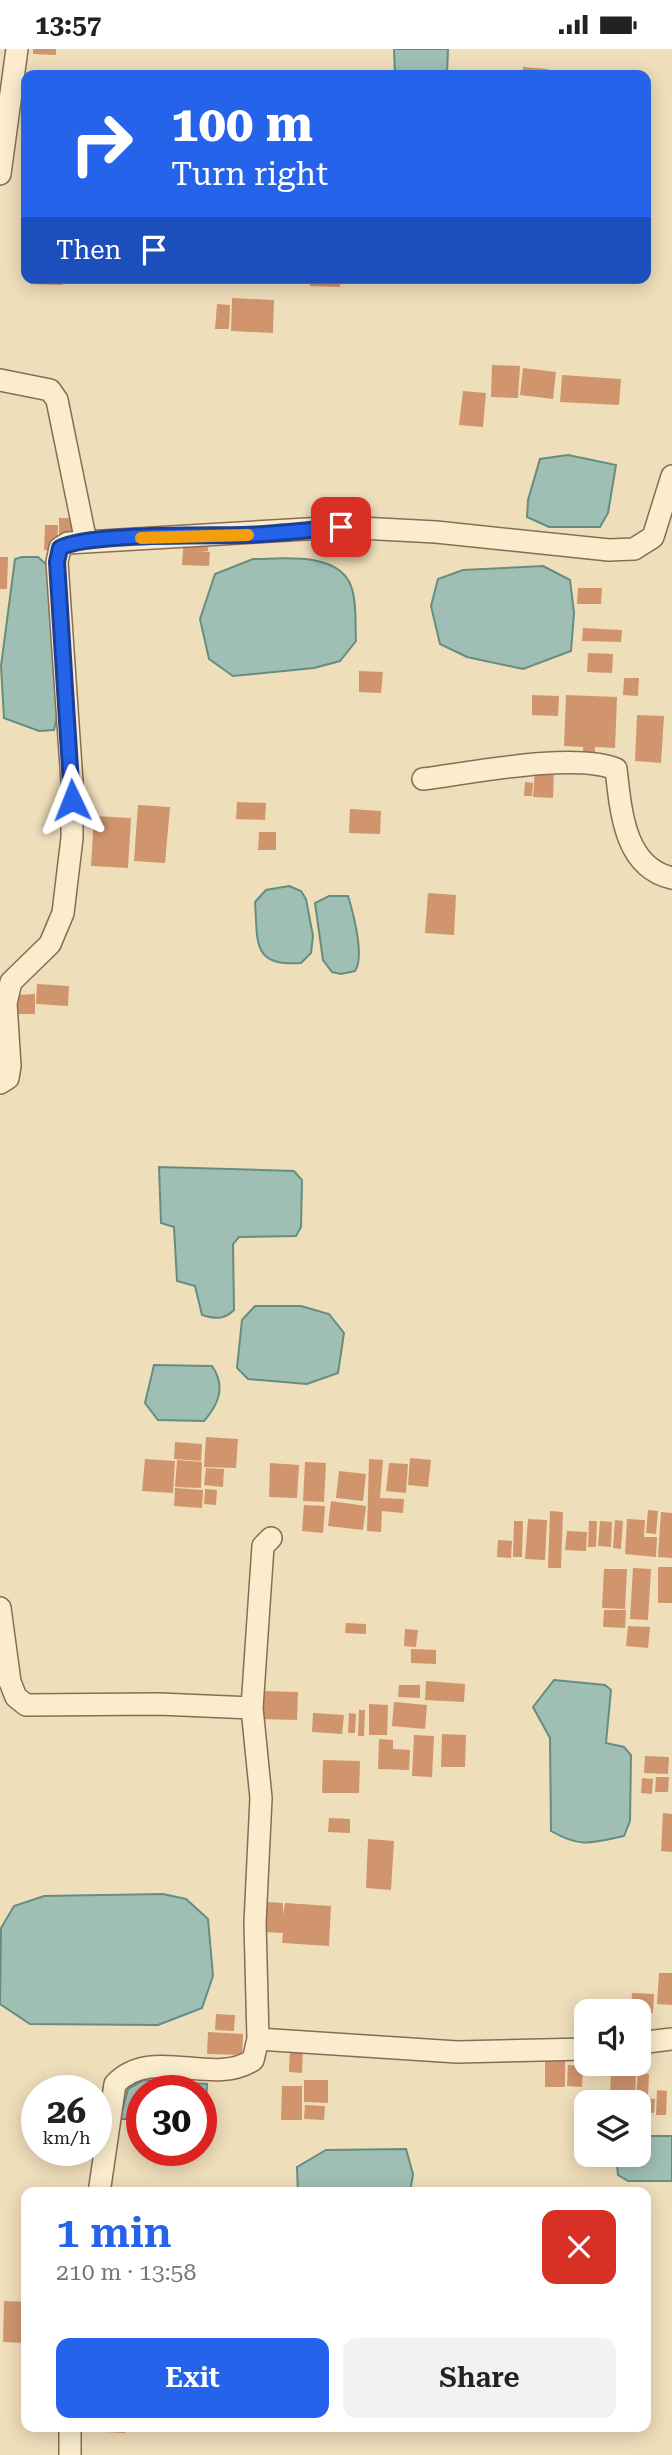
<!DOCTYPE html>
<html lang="en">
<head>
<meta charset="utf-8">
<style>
	body { margin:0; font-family:"Roboto Serif",serif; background:#f2f2f2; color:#222; height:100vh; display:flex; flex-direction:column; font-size:26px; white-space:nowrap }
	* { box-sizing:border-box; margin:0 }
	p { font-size:23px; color:#767676 }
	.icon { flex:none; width:38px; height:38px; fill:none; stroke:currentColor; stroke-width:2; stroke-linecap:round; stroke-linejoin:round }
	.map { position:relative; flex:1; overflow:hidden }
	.sheet { position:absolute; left:21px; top:2138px; width:630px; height:245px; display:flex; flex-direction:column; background:#fff; border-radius:14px; box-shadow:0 4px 18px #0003 }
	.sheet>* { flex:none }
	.guide { position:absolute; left:21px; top:21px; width:630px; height:214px; border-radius:14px; box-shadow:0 4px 18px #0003; background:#2563eb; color:#fff; overflow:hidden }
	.fabs { position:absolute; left:574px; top:1950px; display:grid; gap:14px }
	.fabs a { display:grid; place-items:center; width:77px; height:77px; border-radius:14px; background:#fff; box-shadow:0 4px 18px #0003; font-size:35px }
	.speed { position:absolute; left:21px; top:2026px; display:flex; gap:14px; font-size:35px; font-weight:700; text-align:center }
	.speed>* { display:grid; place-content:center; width:91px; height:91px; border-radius:50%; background:#fff; box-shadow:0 4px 18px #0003; line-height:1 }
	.speed small { font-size:18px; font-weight:400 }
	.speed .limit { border:10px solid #d22; background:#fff; color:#111 }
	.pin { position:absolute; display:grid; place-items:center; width:60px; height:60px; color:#fff; margin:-30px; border-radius:14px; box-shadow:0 4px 10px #0006 }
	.me { position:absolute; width:77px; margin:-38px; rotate:358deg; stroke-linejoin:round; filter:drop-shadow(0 0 5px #0008) }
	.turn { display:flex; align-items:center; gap:24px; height:147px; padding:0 35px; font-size:32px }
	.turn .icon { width:91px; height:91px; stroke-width:2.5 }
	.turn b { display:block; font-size:49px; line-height:60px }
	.then { display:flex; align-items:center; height:66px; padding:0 35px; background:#0003; gap:14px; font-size:26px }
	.round { display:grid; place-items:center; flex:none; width:74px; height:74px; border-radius:14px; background:#f2f2f2 }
	.overview { display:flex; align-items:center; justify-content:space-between; height:119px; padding:0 35px }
	h1 { font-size:42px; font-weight:600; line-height:52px; color:#2563eb }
	.cta { display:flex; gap:14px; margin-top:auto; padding:14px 35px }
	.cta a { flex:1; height:80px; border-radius:14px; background:#2563eb; color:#fff; font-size:28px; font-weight:600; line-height:80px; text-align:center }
	.cta a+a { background:#f2f2f2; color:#222 }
	.status { display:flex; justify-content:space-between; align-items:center; height:49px; padding:0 35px; background:#fff; direction:ltr }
	.status svg { height:19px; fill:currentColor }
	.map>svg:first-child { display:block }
	.water { fill:#9fbfb5; stroke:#668d82; stroke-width:2 }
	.building { fill:#d0956d }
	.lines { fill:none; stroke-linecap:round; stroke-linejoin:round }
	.minor-casing { stroke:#866e54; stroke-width:24 }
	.minor { stroke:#faeccd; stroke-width:21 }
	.route-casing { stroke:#184099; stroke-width:18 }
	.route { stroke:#2563eb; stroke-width:12 }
	.slow { stroke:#f59e0b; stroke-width:12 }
</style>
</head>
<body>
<div class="status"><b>13:57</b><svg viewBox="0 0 49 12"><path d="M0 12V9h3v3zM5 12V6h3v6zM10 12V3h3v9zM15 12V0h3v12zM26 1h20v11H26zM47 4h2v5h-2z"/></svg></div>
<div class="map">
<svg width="672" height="2406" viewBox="0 0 672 2406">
	<rect width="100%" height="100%" fill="#efdeba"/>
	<path class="water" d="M394,0H448L447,26H395Z
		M568,406L616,416L608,464L600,478H549L527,468L528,451L540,410Z
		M22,508H38L48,517L61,649L54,681L39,682L4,669L1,617L15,510Z
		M253,510C282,510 338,502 351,537C357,553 355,575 356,592L340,612L314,619L233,627L209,610L200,570L215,525Z
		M543,517L570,531L574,564L571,602L523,620L467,608L440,595L431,557L438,530L463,521Z
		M289,837L301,842L306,850L313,887L311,904L301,914C251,918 258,892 255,853L266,841Z
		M329,847H348C353,863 365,908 355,922L341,925L332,923L323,911L315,854Z
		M159,1118L294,1122L302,1131L301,1178L296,1187L239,1188L233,1195L234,1261C224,1271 215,1270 202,1266L195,1237L177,1232L174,1178L161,1174Z
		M255,1257H301L329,1265L344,1284L338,1324L307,1335L248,1330L237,1319L242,1271Z
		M154,1316L212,1317C226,1337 219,1355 204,1372L158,1371L145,1354Z
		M554,1631L605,1636L611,1641L606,1694L624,1698L631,1706L630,1772L624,1787C592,1794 580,1799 551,1782L550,1689L533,1658Z
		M163,1845L186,1850L208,1870L213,1927L202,1959L158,1976L30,1975L0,1955L1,1879L14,1857L44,1847Z
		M144,2031L207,2035L206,2054L201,2066V2042H142V2070H120L128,2040Z
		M639,2087H672V2132H628L618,2126L616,2105H639Z
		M406,2100L413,2125L410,2144H298L297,2118L326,2101Z"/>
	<path class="building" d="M33,0H56V6L33,5Z
		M523,18L548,20L547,26H523Z
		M30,229H63L62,236L30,235Z
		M311,229H341L340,238L310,237Z
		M232,249L274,251L273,284L231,282Z
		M217,255L230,256L229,280H215Z
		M492,316L520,317L518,349L491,348Z
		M523,319L556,323L553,350L520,346Z
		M562,326L621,330L619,356L560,353Z
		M463,342L486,344L483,378L459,376Z
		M59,469H78V485H59Z
		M45,476H58L57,502L44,501Z
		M184,487L209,488L208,502H200L210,503L209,517L182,516Z
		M0,508H8L7,540H0Z
		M578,539H602L601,555H577Z
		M583,579L622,581L621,593L582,592Z
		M588,604L613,605L612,624L587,623Z
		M359,622L383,623L381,644L359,643Z
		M624,629H639L638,647L623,646Z
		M532,646L559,647L558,667L532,666Z
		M566,646L617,648L615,699L595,698V703H583V698L564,697Z
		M637,666L664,667L661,714L635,712Z
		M535,720L554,721L553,749L533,748Z
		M525,733L533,734L532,747H524Z
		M237,753L266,754L265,771L236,770Z
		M138,756L170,758L165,814L134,812Z
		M350,760L381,762L380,785L349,784Z
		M94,767L131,769L128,819L91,817Z
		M259,783H276V801H258Z
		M428,844L456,846L454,886L425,884Z
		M37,935L69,937L68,957L36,955Z
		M35,945V965H17V946Z
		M206,1388L238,1390L236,1419L204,1418Z
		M175,1393L202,1395L201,1412L174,1410Z
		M410,1409L431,1411L428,1438L408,1436Z
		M145,1410L175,1412L173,1444L142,1442Z
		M369,1410L383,1411L380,1449L404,1450L403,1464L382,1462L381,1483L367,1482Z
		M177,1411L202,1413L201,1439L175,1438Z
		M305,1413L326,1414L324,1453L303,1452Z
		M270,1414L299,1416L297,1449L269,1448Z
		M389,1414L408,1415L406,1444L386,1442Z
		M206,1419L224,1420L223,1438L204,1436Z
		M339,1422L366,1425L363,1452L336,1449Z
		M175,1439L203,1441L202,1459L174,1457Z
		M205,1440L217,1441L216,1456L204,1455Z
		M331,1452L366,1457L363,1481L328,1477Z
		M304,1456L325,1457L323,1484L302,1482Z
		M648,1461L658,1462L656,1485L646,1484Z
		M550,1462L563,1463L561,1519H548Z
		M661,1463L672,1464V1509L658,1508Z
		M528,1470L547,1471L545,1511L525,1510Z
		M627,1470L645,1471L644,1488H657L656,1508L625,1505Z
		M615,1471L623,1472L621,1500L613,1499Z
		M514,1472H523L522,1508H513Z
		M589,1472H597L596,1498H588Z
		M600,1472L612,1473L611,1498L598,1497Z
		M567,1482L587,1483L586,1502L565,1501Z
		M498,1491L512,1492L511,1509L497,1508Z
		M658,1518H672V1554H658Z
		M633,1519L651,1520L648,1571L630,1570Z
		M604,1520H627L625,1560L602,1559Z
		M604,1561H626L625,1579L603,1578Z
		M346,1574L366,1575V1585L345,1584Z
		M628,1577L650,1578L648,1599L626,1597Z
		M405,1580L418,1581L416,1598L404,1597Z
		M411,1600L436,1601V1615L411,1614Z
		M426,1632L465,1635L464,1653L425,1651Z
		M399,1636H420V1649L398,1648Z
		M259,1642L298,1643L297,1671L259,1670Z
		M394,1653L427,1656L425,1680L392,1677Z
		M369,1655L388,1656L387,1686H369Z
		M359,1661H365L364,1687H358Z
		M313,1664L344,1666L342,1685L312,1683Z
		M349,1664L356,1665L355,1684H348Z
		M442,1685L466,1686L465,1718H441Z
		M414,1686L434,1687L432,1728L412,1727Z
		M379,1690L393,1691V1700L410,1701L409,1721L378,1720Z
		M645,1707L669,1708L668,1725L644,1724Z
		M323,1711L360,1712L359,1744H322Z
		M656,1728H669L668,1743H655Z
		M642,1729L653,1730L652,1745L641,1744Z
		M663,1764L672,1765V1803L661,1802Z
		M329,1769L350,1770V1784L328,1783Z
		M368,1790L394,1792L391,1841L366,1839Z
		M267,1853L283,1854V1866L285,1854L331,1857L329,1897L282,1894L283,1884L265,1883Z
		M659,1924H672V1956L657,1955Z
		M632,1944L654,1945L653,1964L631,1962Z
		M216,1965L235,1966L234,1982L215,1981Z
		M208,1983L243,1985L242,2006L207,2005Z
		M290,2000H303L302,2024L289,2023Z
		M545,2009H565V2038H545Z
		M568,2016L583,2017L582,2038L567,2037Z
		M611,2018L636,2019L635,2053L610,2052Z
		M638,2024L649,2025L648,2048L636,2047Z
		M304,2031H328V2054L304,2053Z
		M282,2037H302V2071H281Z
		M657,2041L667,2042L666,2066H656Z
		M638,2049L655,2050L654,2064L639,2063Z
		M305,2056L325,2057L324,2071L304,2070Z
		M4,2252L26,2253V2294L3,2293Z
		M87,2378H126L125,2384L87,2382Z"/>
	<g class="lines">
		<defs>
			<path id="minor" d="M0,125L17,0
				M0,331L50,341L57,351L86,493
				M423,730C471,724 573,703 616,720C621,762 624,818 672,829
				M0,1034L8,1029L10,1017L6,954L11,933L50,895L63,864L72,789V733L57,513L60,499L68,494L341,478L436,483L609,501L634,500L653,488L672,427
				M0,1559L10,1633L16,1648L26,1656L159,1655L252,1659L261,1749L255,1874L258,1990L253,2011C213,2038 152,1996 115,2035L99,2144
				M252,1659L263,1497L271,1489
				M258,1990L457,2003L586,2000
				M639,1994L672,1990
				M70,2406V2378"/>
		</defs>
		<use href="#minor" class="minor-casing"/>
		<use href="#minor" class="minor"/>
	</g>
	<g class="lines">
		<defs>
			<path id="route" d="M72,751L57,513L60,499C85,484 207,487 243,486C276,485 308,481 341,478"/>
		</defs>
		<use href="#route" class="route-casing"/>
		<use href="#route" class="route"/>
		<path class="slow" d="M141,489L248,486"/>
	</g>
</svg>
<div class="fabs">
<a><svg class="icon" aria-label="sound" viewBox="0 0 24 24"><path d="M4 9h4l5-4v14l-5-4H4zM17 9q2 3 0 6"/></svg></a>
<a><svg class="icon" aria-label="layers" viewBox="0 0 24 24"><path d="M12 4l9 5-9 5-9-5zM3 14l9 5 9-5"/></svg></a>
</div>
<div class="speed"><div>26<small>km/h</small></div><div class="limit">30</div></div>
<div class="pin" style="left:341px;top:478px;background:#d93025"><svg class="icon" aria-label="arrive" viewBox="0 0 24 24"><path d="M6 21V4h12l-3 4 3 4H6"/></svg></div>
<svg class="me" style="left:72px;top:751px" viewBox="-20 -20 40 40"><path d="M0-17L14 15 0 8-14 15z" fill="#2563eb" stroke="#fff" stroke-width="4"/></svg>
<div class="guide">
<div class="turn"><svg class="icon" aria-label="right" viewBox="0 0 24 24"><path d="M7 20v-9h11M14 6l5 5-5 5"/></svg><div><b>100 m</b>Turn right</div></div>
<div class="then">Then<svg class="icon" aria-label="arrive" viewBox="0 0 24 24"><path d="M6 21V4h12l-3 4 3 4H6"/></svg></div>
</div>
<section class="sheet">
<div class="overview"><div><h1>1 min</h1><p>210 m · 13:58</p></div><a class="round" style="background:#d93025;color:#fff"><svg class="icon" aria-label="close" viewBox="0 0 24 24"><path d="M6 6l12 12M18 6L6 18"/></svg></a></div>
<div class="cta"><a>Exit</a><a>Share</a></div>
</section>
</div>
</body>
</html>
